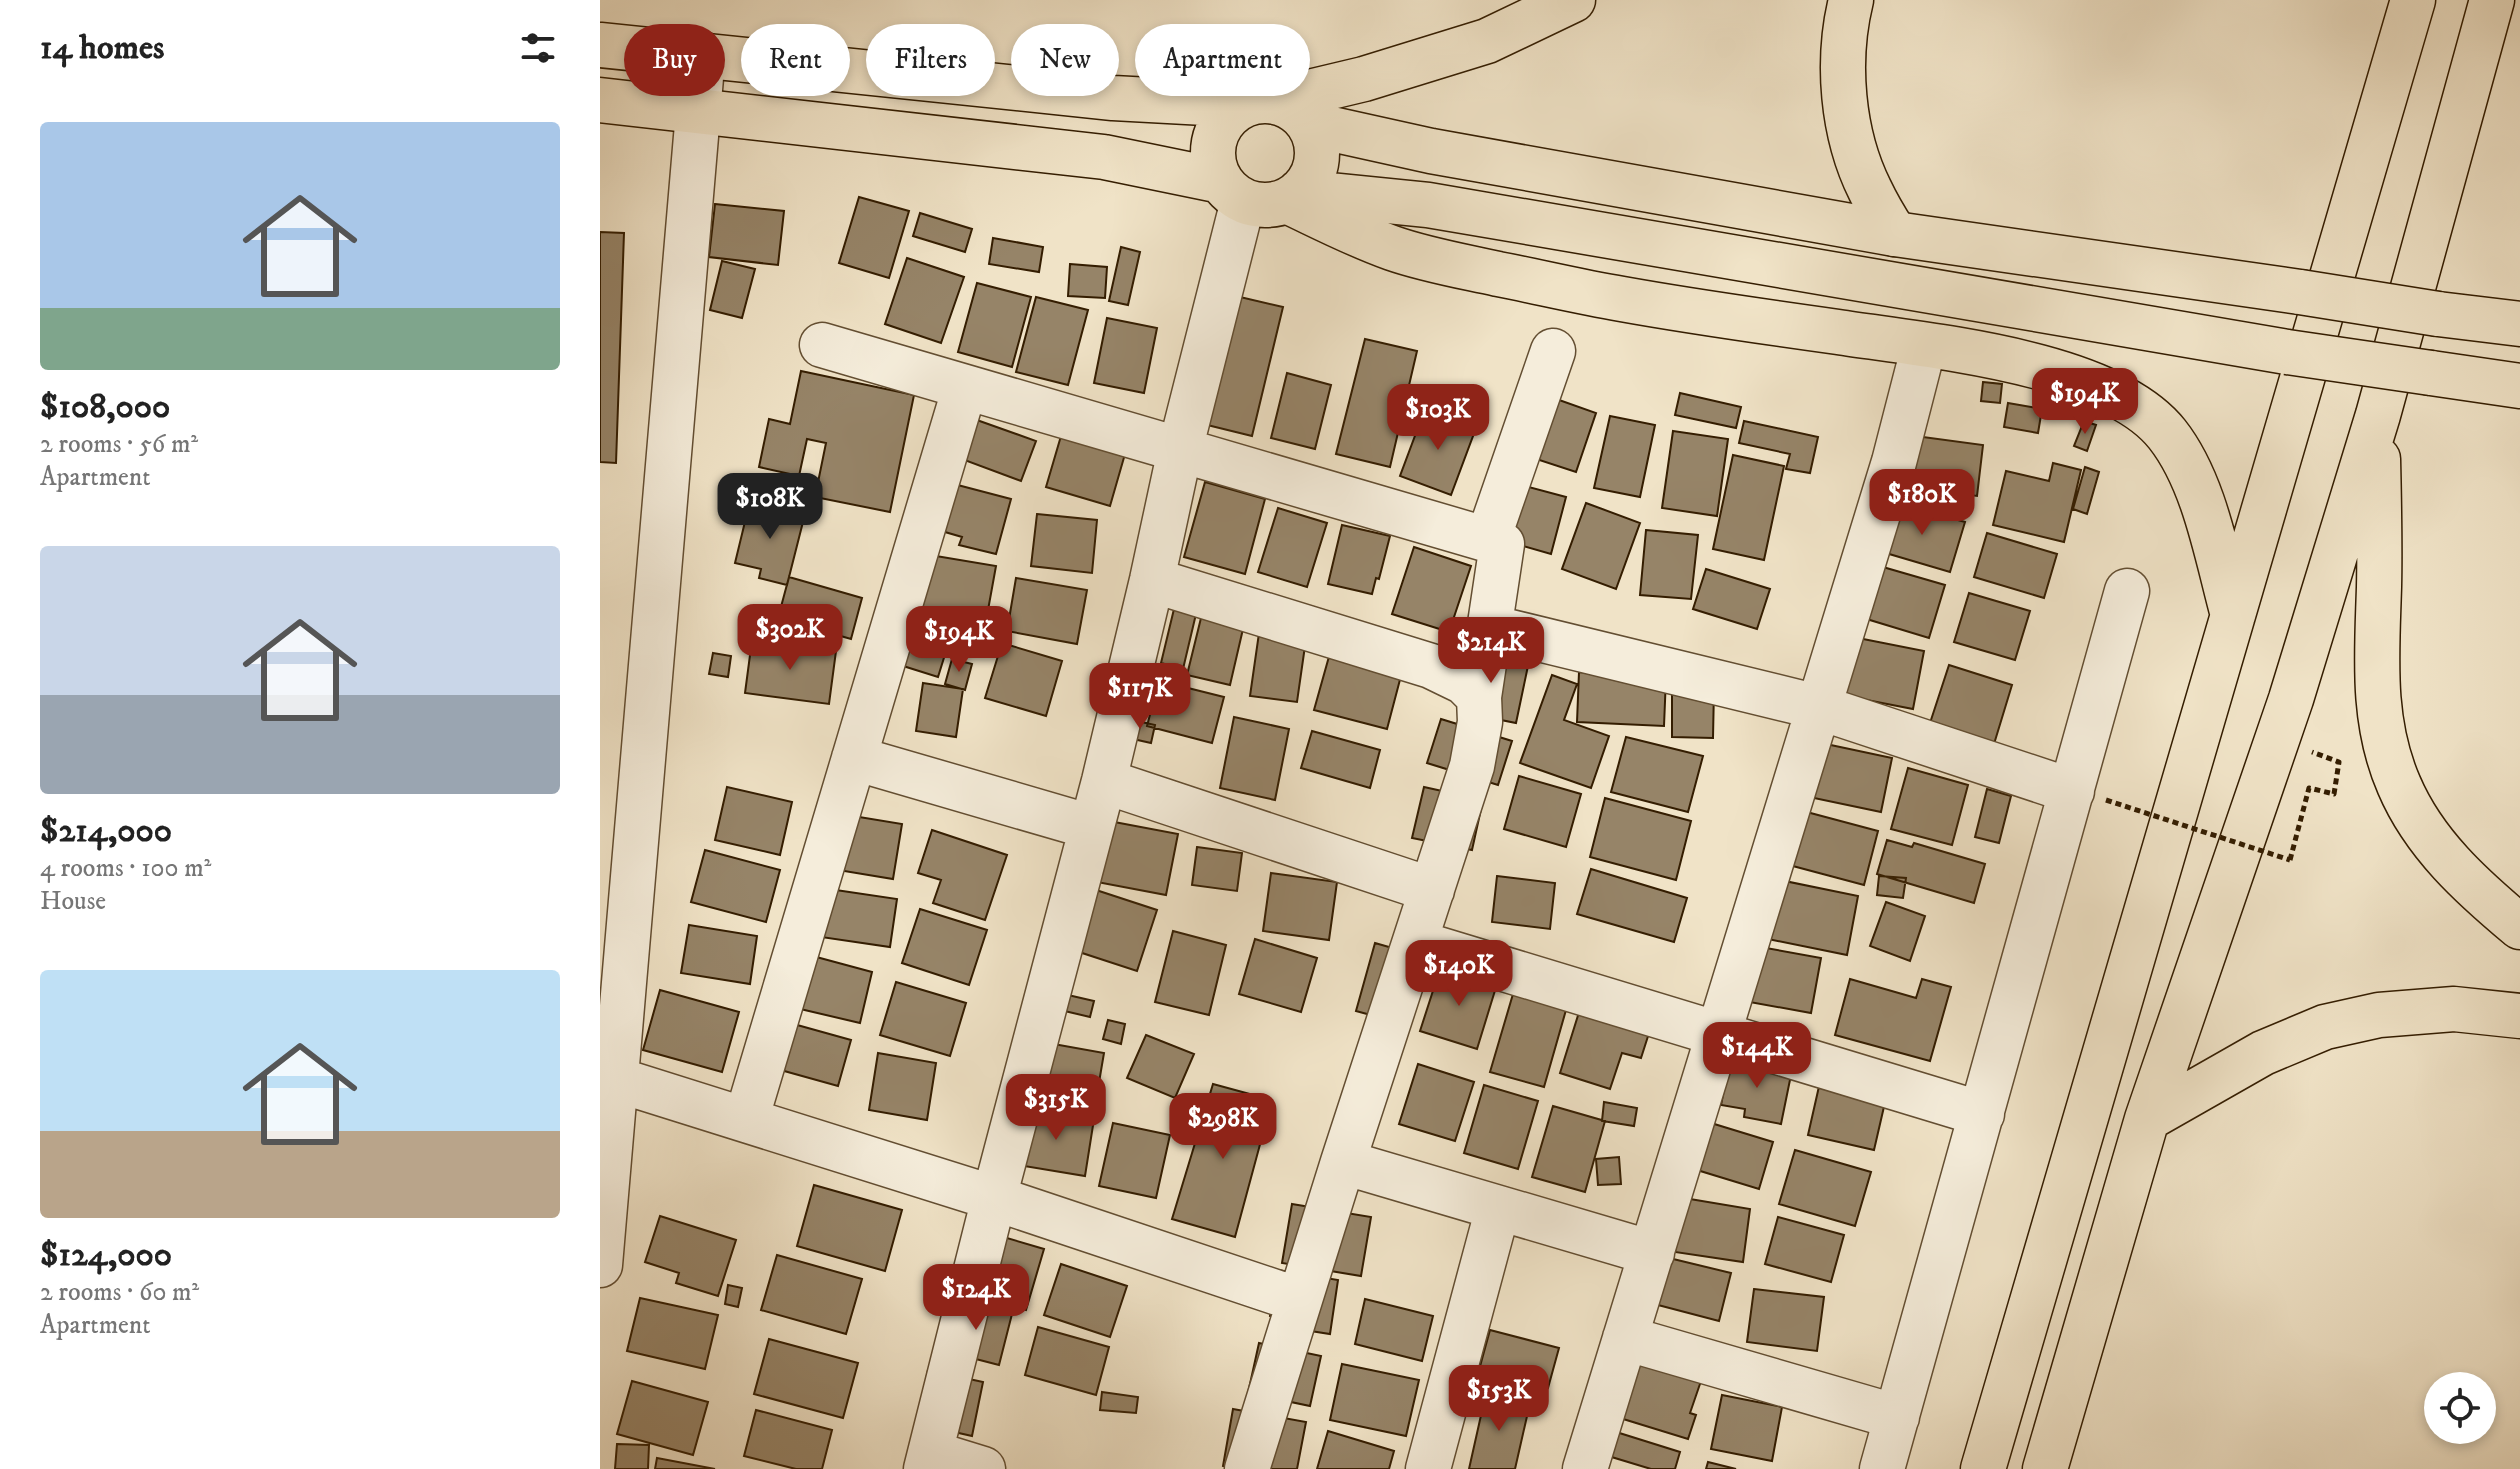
<!DOCTYPE html>
<meta charset="utf-8">
<style>
:root{--surface:#fff;--page:#f2f2f2;--text:#222;--muted:#767676;--accent:#8f2418}
body{margin:0;font-family:"IM FELL DW Pica",serif;background:var(--page);color:var(--text);height:100vh;display:flex;flex-direction:column;font-size:30px;white-space:nowrap}
*{box-sizing:border-box;margin:0}
p{font-size:26px;color:var(--muted)}
.icon{flex:none;width:44px;height:44px;fill:none;stroke:currentColor;stroke-width:2;stroke-linecap:round;stroke-linejoin:round}
.map{position:relative;flex:1;overflow:hidden}
.details{display:flex;flex-direction:column;background:var(--surface);width:600px}
.details>*{flex:none}
.top-card{position:absolute;left:24px;top:24px;width:760px;height:72px;display:flex;gap:16px}
.controls{position:absolute;left:1824px;top:1372px;display:grid;gap:16px}
.controls a{display:grid;place-items:center;width:72px;height:72px;border-radius:50%;background:var(--surface);box-shadow:0 4px 12px #0003;font-size:40px}
.price{position:absolute;translate:-50% -68px;padding:0 18px;border-radius:16px;background:var(--accent);color:#fff;font-size:26px;line-height:52px;filter:drop-shadow(0 2px 4px #0008)}
.price::after{content:'';position:absolute;left:50%;top:48px;width:24px;height:18px;margin-left:-12px;background:inherit;clip-path:polygon(0 0,100% 0,50% 100%)}
.price.selected{background:#222;color:#fff}
ul{padding:0;list-style:none}
li{display:grid;align-content:center;gap:16px;height:424px;padding:0 40px}
li span{display:grid;place-items:center;height:248px;border-radius:8px;color:#555}
li>.icon{margin-inline-start:auto}
span .icon{width:144px;height:144px;fill:#fffc;stroke-width:1}
li b{font-size:34px}
h2{display:flex;justify-content:space-between;align-items:center;height:96px;padding:0 40px;font-size:34px}
.chip{padding:0 28px;border-radius:36px;background:var(--surface);box-shadow:0 4px 12px #0003;font-size:28px;line-height:72px}
.chip.selected{background:var(--accent);color:#fff}
main{display:flex;flex:1;min-height:0}
.map>svg:first-child{display:block}
</style>
<main>
<section class="details">
<h2>14 homes<svg class="icon" aria-label="filters" viewBox="0 0 24 24"><path d="M4 7h16M4 17h16"/><circle cx="9" cy="7" r="2"/><circle cx="15" cy="17" r="2"/></svg></h2>
<ul>
<li><span style="background:linear-gradient(#a9c7e8 75%,#7fa58c 0)"><svg class="icon" aria-label="home" viewBox="0 0 24 24"><path d="M3 11l9-7 9 7M6 9v11h12V9"/></svg></span><div><b>$108,000</b><p>2 rooms · 56 m²</p><p>Apartment</p></div></li>
<li><span style="background:linear-gradient(#c9d6e8 60%,#9aa5b1 0)"><svg class="icon" aria-label="home" viewBox="0 0 24 24"><path d="M3 11l9-7 9 7M6 9v11h12V9"/></svg></span><div><b>$214,000</b><p>4 rooms · 100 m²</p><p>House</p></div></li>
<li><span style="background:linear-gradient(#bfe0f5 65%,#b9a48a 0)"><svg class="icon" aria-label="home" viewBox="0 0 24 24"><path d="M3 11l9-7 9 7M6 9v11h12V9"/></svg></span><div><b>$124,000</b><p>2 rooms · 60 m²</p><p>Apartment</p></div></li>
</ul>
</section>
<div class="map">
<svg width="1920" height="1469" viewBox="0 0 1920 1469">
<rect width="100%" height="100%" fill="#f0e3c7"/>
<filter id="stains"><feTurbulence type="fractalNoise" baseFrequency=".0025" numOctaves="4"/><feColorMatrix values="0 0 0 0 .2 0 0 0 0 .09 0 0 0 0 .02 0 0 0 .5 -.17"/></filter>
<radialGradient id="worn" r=".72"><stop offset=".6" stop-color="#630" stop-opacity="0"/><stop offset="1" stop-color="#630" stop-opacity=".3"/></radialGradient>
<path fill="#968468" stroke="#341d01" stroke-width="2" d="M259,197L309,211L289,278L239,263Z
M115,204L184,211L178,265L109,257Z
M320,213L372,229L365,252L313,236Z
M0,232L24,233L16,463L0,462Z
M393,238L443,247L439,272L389,264Z
M521,247L540,252L528,305L509,301Z
M307,258L364,277L341,343L285,324Z
M122,261L155,269L142,318L110,310Z
M470,264L507,267L505,298L468,296Z
M377,283L431,297L412,367L358,352Z
M623,293L683,307L652,436L595,422Z
M436,297L488,310L468,385L416,372Z
M507,318L557,328L544,393L494,383Z
M765,339L817,351L790,467L736,454Z
M201,371L314,395L290,512L215,497L226,443L207,439L199,476L159,467L169,419L190,424Z
M687,373L731,385L715,449L671,438Z
M1383,382L1402,384L1400,403L1381,401Z
M1080,393L1141,407L1136,428L1075,415Z
M945,395L996,413L976,472L924,455Z
M1408,403L1442,409L1438,433L1404,427Z
M825,409L876,428L851,495L800,476Z
M1010,416L1055,425L1040,497L994,488Z
M374,419L436,441L421,481L359,458Z
M1144,421L1218,437L1210,473L1186,469L1190,454L1139,443Z
M1484,421L1496,425L1487,451L1474,446Z
M1073,431L1128,439L1117,516L1062,508Z
M1308,435L1383,445L1377,496L1301,486Z
M461,436L525,454L510,506L446,487Z
M1133,455L1184,466L1164,560L1113,549Z
M1453,463L1481,470L1464,542L1393,525L1406,471L1449,481Z
M1485,467L1499,472L1487,514L1473,509Z
M605,482L665,499L645,574L584,557Z
M910,482L966,497L951,554L895,538Z
M350,483L411,499L396,554L359,545L362,537L338,530Z
M150,501L205,514L187,585L159,578L161,569L135,563Z
M1294,502L1365,522L1350,572L1279,551Z
M986,503L1040,523L1016,589L962,569Z
M678,508L727,523L707,587L658,572Z
M437,514L497,520L492,573L431,566Z
M742,525L790,536L779,579L776,578L772,594L728,584Z
M1046,530L1098,535L1091,599L1040,595Z
M1387,533L1457,554L1444,598L1374,577Z
M814,547L871,566L849,632L792,614Z
M324,554L396,566L386,621L314,609Z
M1276,565L1345,585L1329,638L1260,617Z
M1106,569L1170,589L1157,629L1093,609Z
M189,577L262,598L251,639L178,618Z
M416,578L487,590L477,644L407,631Z
M1369,593L1430,611L1415,660L1354,642Z
M574,609L596,614L583,669L561,663Z
M315,617L372,635L366,653L347,648L338,677L300,665Z
M601,618L643,629L630,685L587,675Z
M659,633L706,639L697,702L650,696Z
M1253,637L1324,651L1313,709L1241,695Z
M152,640L236,651L229,704L145,693Z
M402,643L462,661L446,716L385,698Z
M864,648L929,661L916,723L881,716L853,702Z
M113,653L131,656L128,677L109,674Z
M730,653L802,672L787,729L714,710Z
M352,659L372,664L365,690L345,684Z
M1349,665L1412,685L1394,744L1330,723Z
M979,672L1066,677L1064,726L977,722Z
M952,675L977,684L964,720L1009,736L991,788L920,763Z
M560,677L585,684L584,687L624,697L612,743L547,726Z
M323,683L363,689L356,737L316,731Z
M1072,687L1114,688L1113,738L1072,737Z
M634,717L689,729L675,800L620,788Z
M528,719L555,725L551,743L524,737Z
M841,719L912,741L898,785L827,763Z
M712,731L780,750L770,788L701,768Z
M1026,737L1103,756L1088,812L1011,792Z
M1226,744L1292,758L1281,812L1214,798Z
M1308,768L1368,785L1352,845L1291,829Z
M919,776L981,794L966,847L904,829Z
M127,787L192,802L180,855L115,840Z
M824,787L883,800L872,850L812,838Z
M1387,789L1411,796L1399,843L1375,837Z
M1005,798L1091,821L1076,880L990,857Z
M1203,811L1278,831L1264,885L1189,865Z
M247,815L302,824L293,879L238,870Z
M509,821L578,834L566,895L497,882Z
M332,830L407,855L385,920L333,903L341,880L318,873Z
M1287,840L1312,847L1314,843L1385,864L1374,903L1277,874Z
M597,847L642,853L637,891L592,885Z
M105,850L180,870L166,922L91,902Z
M991,869L1087,898L1074,942L977,914Z
M671,873L737,882L729,940L663,931Z
M897,876L955,883L950,929L892,922Z
M1279,876L1306,878L1303,898L1277,895Z
M1175,879L1258,896L1247,955L1163,938Z
M229,889L297,899L290,947L221,937Z
M493,889L557,910L537,971L473,950Z
M1286,902L1325,916L1310,961L1270,946Z
M320,909L387,930L369,985L302,963Z
M89,925L157,936L150,984L81,973Z
M573,931L626,945L609,1015L555,1002Z
M655,939L717,958L701,1012L639,994Z
M775,943L824,957L778,1017L756,1011Z
M1155,946L1221,958L1211,1013L1144,1001Z
M209,955L272,972L260,1023L196,1008Z
M841,966L897,984L877,1049L820,1031Z
M1250,979L1316,998L1322,979L1351,987L1330,1061L1235,1035Z
M296,982L366,1003L350,1056L280,1035Z
M442,989L494,1001L490,1017L439,1005Z
M60,990L139,1012L122,1072L43,1050Z
M913,994L966,1010L944,1087L890,1072Z
M980,1009L1050,1030L1041,1058L1022,1053L1010,1089L960,1073Z
M508,1020L525,1024L521,1044L503,1039Z
M190,1023L251,1040L238,1086L177,1069Z
M546,1035L594,1054L575,1098L527,1078Z
M448,1043L504,1053L495,1106L439,1097Z
M278,1053L336,1063L327,1120L269,1110Z
M1130,1058L1192,1070L1181,1124L1144,1117L1145,1109L1121,1105Z
M818,1064L874,1082L855,1141L799,1124Z
M1220,1082L1286,1098L1274,1150L1208,1135Z
M613,1084L672,1100L635,1237L572,1219Z
M884,1085L938,1101L918,1169L864,1153Z
M1004,1102L1037,1108L1034,1126L1002,1121Z
M953,1106L1005,1121L985,1192L932,1177Z
M427,1109L494,1119L485,1176L418,1165Z
M513,1123L570,1135L556,1198L499,1186Z
M1111,1123L1173,1142L1159,1189L1097,1170Z
M1195,1150L1271,1172L1255,1226L1179,1204Z
M1019,1157L1021,1184L998,1185L996,1159Z
M214,1185L302,1210L285,1271L197,1246Z
M1084,1198L1150,1209L1143,1262L1075,1252Z
M692,1204L771,1217L761,1276L682,1263Z
M60,1216L136,1240L118,1296L76,1283L79,1273L45,1262Z
M1178,1217L1244,1235L1231,1282L1165,1264Z
M373,1228L444,1249L426,1310L355,1287Z
M177,1255L262,1279L246,1334L161,1310Z
M1069,1258L1131,1273L1119,1321L1058,1305Z
M461,1264L527,1286L510,1337L444,1315Z
M678,1270L738,1280L730,1334L691,1328L692,1319L670,1316Z
M128,1285L142,1288L138,1307L125,1304Z
M1154,1289L1224,1297L1217,1351L1147,1342Z
M40,1298L118,1315L105,1369L27,1351Z
M353,1299L412,1314L399,1365L341,1350Z
M765,1299L833,1316L822,1361L755,1344Z
M438,1327L509,1347L496,1395L425,1375Z
M890,1330L959,1348L948,1388L879,1370Z
M169,1339L258,1363L243,1418L154,1394Z
M659,1343L721,1356L710,1406L648,1393Z
M1038,1361L1101,1381L1090,1413L1096,1415L1088,1439L1020,1418Z
M742,1364L819,1380L806,1436L730,1420Z
M328,1370L383,1382L372,1436L341,1429L318,1419Z
M32,1381L108,1402L93,1455L17,1434Z
M502,1392L538,1397L536,1413L500,1410Z
M886,1393L930,1403L915,1469H869Z
M1122,1395L1182,1407L1172,1461L1111,1449Z
M633,1409L706,1422L697,1469H638L623,1466Z
M156,1410L232,1430L222,1469H196L144,1456Z
M728,1431L794,1451L789,1469H717Z
M1013,1431L1080,1452L1075,1469H1051L1005,1455Z
M17,1444L49,1445L48,1469H15Z
M57,1458L115,1469H55Z
M1108,1462L1136,1469H1106Z"/>
<g fill="none" stroke-linecap="round" stroke-linejoin="round">
<defs>
<path id="street" d="M222,345L902,544L879,697
M888,539L953,351
M552,580L831,666L864,682L879,697L880,722L872,766L743,1162L647,1469
M890,627L1218,707L1472,791
M254,758L491,827
M504,781L832,890
M815,942L1382,1114
M15,1079L394,1198L699,1300
M146,1120L365,387
M743,1162L1052,1253
M0,1265L103,54
M1025,1338L1297,1417
M331,1453L383,1469
M326,1469L394,1198L504,781L552,580L580,450L643,201
M828,1469L898,1208
M985,1469L1294,462L1320,361
M1282,1469L1527,591"/>
<path id="primary" d="M0,45L513,98L642,105
M0,100L504,157L621,181
M613 153a52 52 0 1 1 104 0a52 52 0 1 1-104 0Z
M709,124L831,151L1295,234L1700,292
M699,192L828,205L1687,352
M1838,314L1920,324
M1831,373L1920,386"/>
<path id="highway" d="M1251,0C1236,61 1242,134 1270,190C1277,205 1286,220 1295,234
M672,101L764,79L887,41L973,0
M687,201C721,217 755,235 792,248C826,260 862,266 898,274C939,282 980,292 1022,299C1094,312 1166,322 1238,332C1328,346 1509,361 1567,434C1605,482 1617,557 1633,615
M1778,459C1779,502 1780,545 1779,587C1777,655 1771,721 1799,785C1824,844 1872,887 1920,927
M1547,1119L1663,1053L1725,1027L1779,1015L1854,1009L1920,1016
M1383,1469L1813,0
M1445,1469L1547,1119L1691,699L1778,415L1892,0"/>
</defs>
<use href="#street" stroke="#634e32" stroke-width="47"/>
<use href="#primary" stroke="#341d01" stroke-width="47"/>
<use href="#highway" stroke="#341d01" stroke-width="47"/>
<path stroke="#341d01" stroke-width="5" stroke-dasharray="6 4" stroke-linecap="butt" d="M1690,860L1709,788L1734,794L1739,762L1712,752"/>
<use href="#street" stroke="#f5eddb" stroke-width="44"/>
<use href="#primary" stroke="#f0e3c7" stroke-width="44"/>
<use href="#highway" stroke="#f0e3c7" stroke-width="44"/>
<defs>
<path id="primary-bridge" d="M1700,292L1838,314
M1687,352L1831,373"/>
</defs>
<use href="#primary-bridge" stroke="#341d01" stroke-width="47" stroke-linecap="butt"/>
<path stroke="#341d01" stroke-width="5" stroke-dasharray="6 4" stroke-linecap="butt" d="M1506,800L1690,860"/>
<use href="#primary-bridge" stroke="#f0e3c7" stroke-width="44"/>
</g>
<rect width="100%" height="100%" filter="url(#stains)"/>
<rect width="100%" height="100%" fill="url(#worn)"/>
</svg>
<div class="controls">
<a><svg class="icon" aria-label="locate" viewBox="0 0 24 24"><circle cx="12" cy="12" r="6"/><path d="M12 2v4M12 18v4M2 12h4M18 12h4"/></svg></a>
</div>
<b class="price" style="left:1485px;top:436px">$194K</b>
<b class="price" style="left:838px;top:452px">$103K</b>
<b class="price" style="left:1322px;top:537px">$180K</b>
<b class="price selected" style="left:170px;top:541px">$108K</b>
<b class="price" style="left:190px;top:672px">$302K</b>
<b class="price" style="left:359px;top:674px">$194K</b>
<b class="price" style="left:891px;top:685px">$214K</b>
<b class="price" style="left:540px;top:731px">$117K</b>
<b class="price" style="left:859px;top:1008px">$140K</b>
<b class="price" style="left:1157px;top:1090px">$144K</b>
<b class="price" style="left:456px;top:1142px">$315K</b>
<b class="price" style="left:623px;top:1161px">$298K</b>
<b class="price" style="left:376px;top:1332px">$124K</b>
<b class="price" style="left:899px;top:1433px">$153K</b>
<div class="top-card">
<a class="chip selected">Buy</a>
<a class="chip">Rent</a>
<a class="chip">Filters</a>
<a class="chip">New</a>
<a class="chip">Apartment</a>
</div>
</div>
</main>
